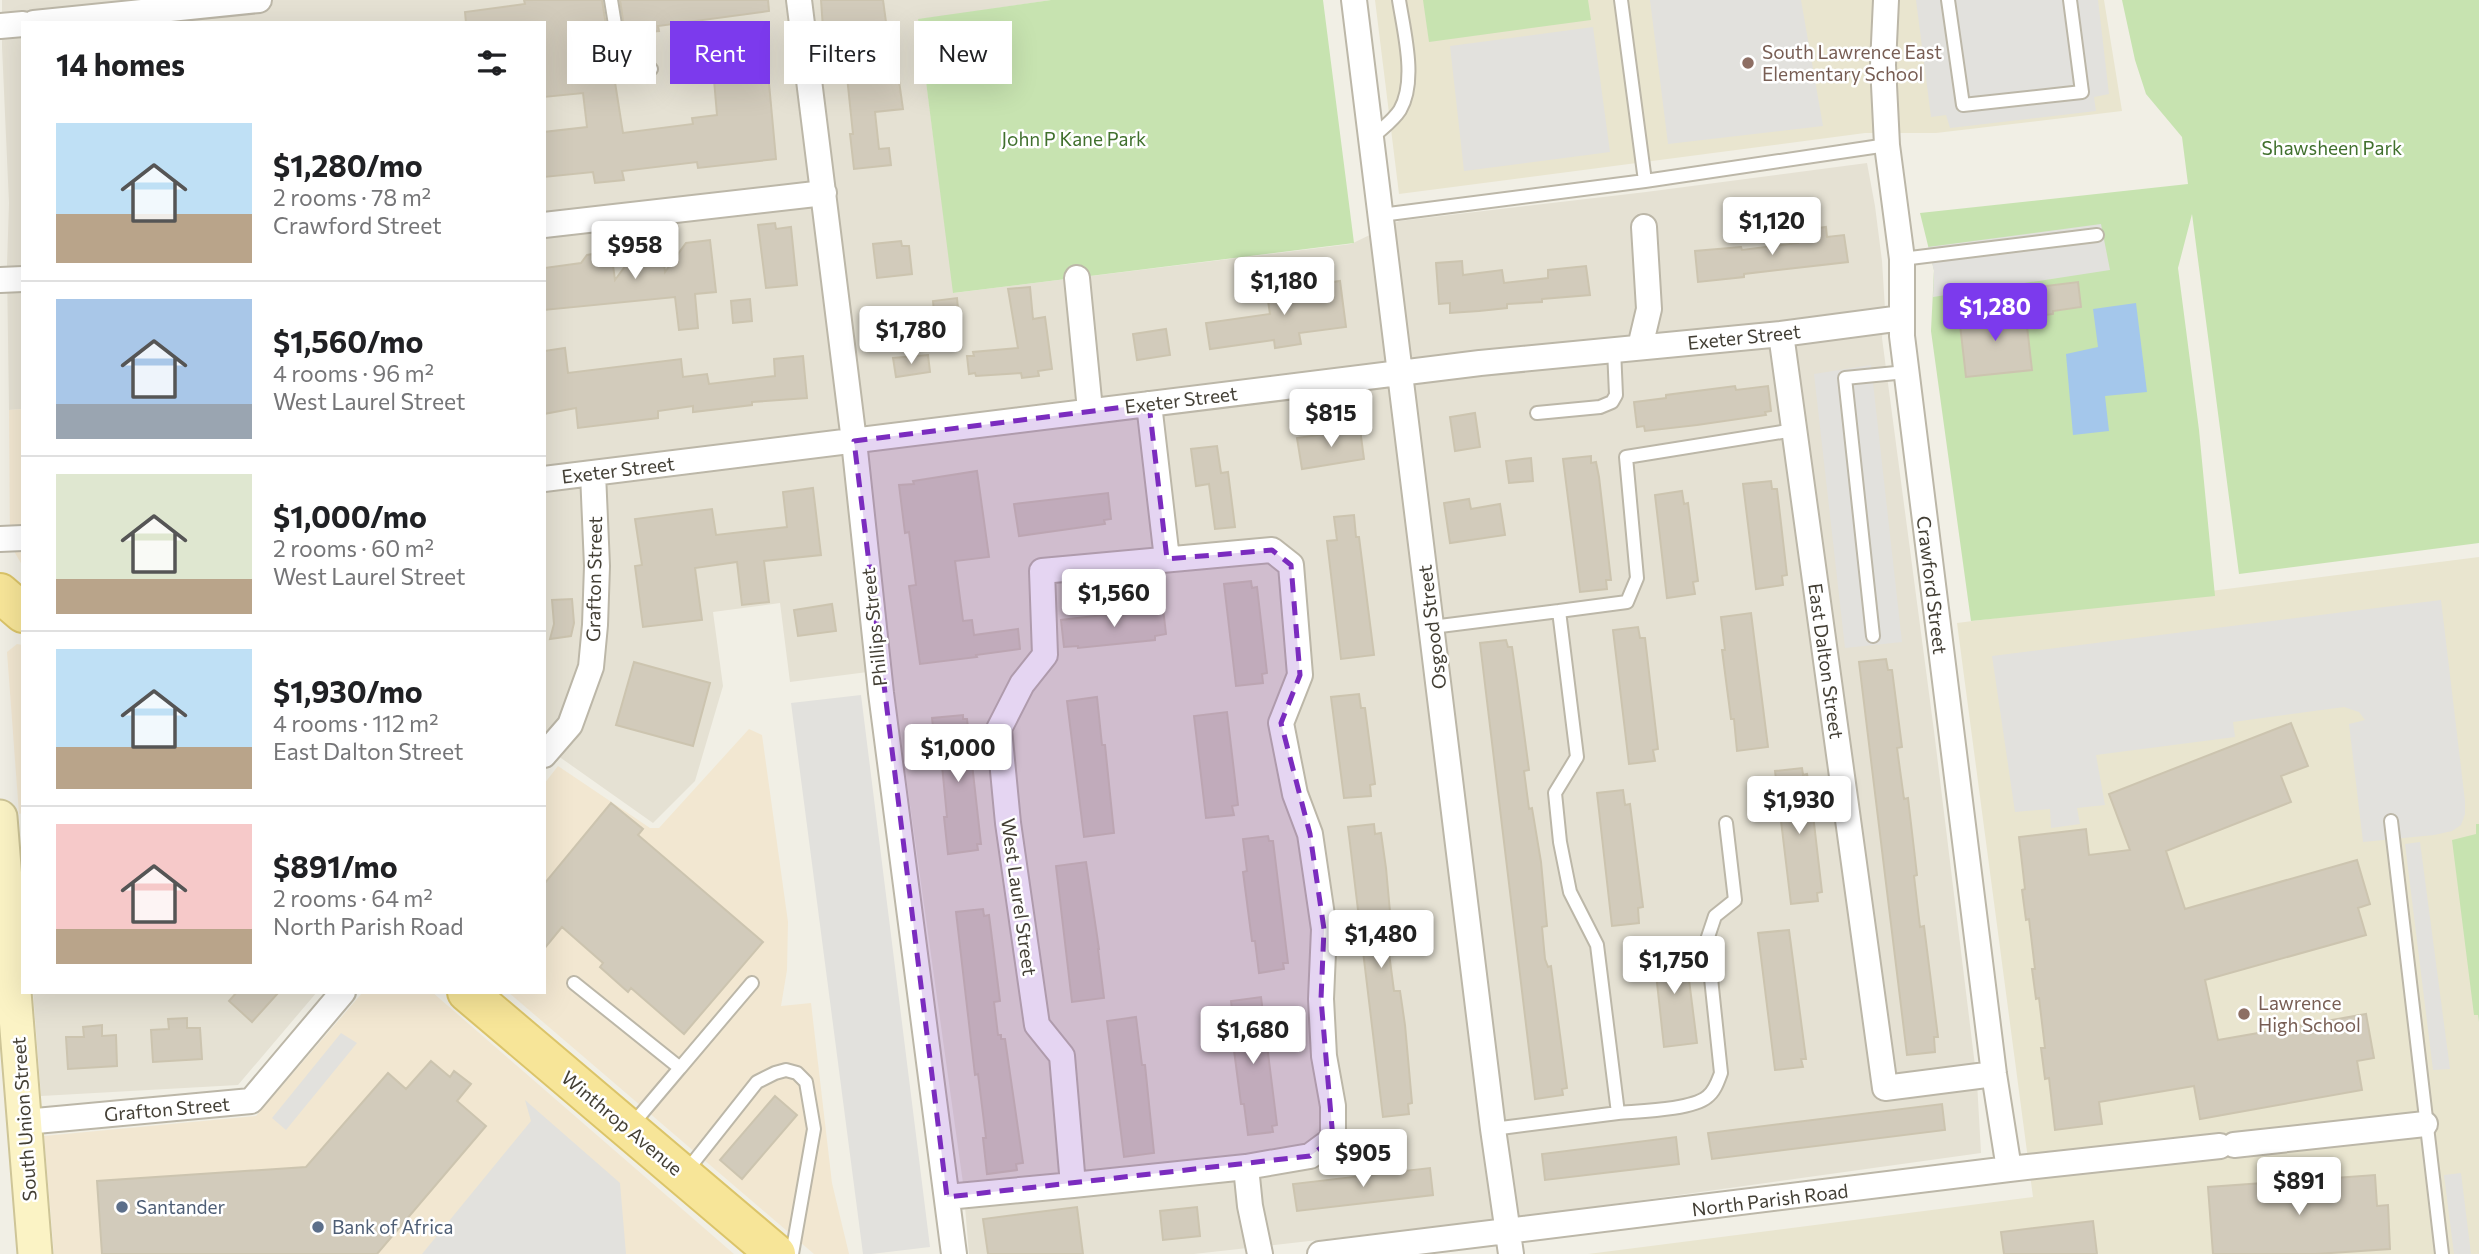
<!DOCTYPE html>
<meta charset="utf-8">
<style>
:root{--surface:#fff;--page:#f6f6f6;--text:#202124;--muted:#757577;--line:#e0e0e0;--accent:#7c3aed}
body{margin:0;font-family:Commissioner,sans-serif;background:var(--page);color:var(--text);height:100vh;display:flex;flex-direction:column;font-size:26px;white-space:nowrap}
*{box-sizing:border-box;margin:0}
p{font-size:23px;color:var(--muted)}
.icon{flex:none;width:38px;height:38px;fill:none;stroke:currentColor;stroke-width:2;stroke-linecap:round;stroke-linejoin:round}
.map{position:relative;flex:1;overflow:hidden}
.side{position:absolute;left:21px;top:21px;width:525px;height:973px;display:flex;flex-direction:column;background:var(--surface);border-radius:0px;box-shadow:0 7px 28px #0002}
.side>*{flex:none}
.hud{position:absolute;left:567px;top:21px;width:665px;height:63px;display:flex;gap:14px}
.price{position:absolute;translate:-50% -60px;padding:0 16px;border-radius:7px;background:#fff;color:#222;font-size:23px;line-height:46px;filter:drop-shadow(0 2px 4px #0008)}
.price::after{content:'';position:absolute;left:50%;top:42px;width:21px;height:16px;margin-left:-10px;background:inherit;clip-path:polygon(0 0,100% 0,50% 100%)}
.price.current{background:var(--accent);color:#fff}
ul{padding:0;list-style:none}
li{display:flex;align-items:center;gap:21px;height:175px;padding:0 35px}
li+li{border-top:2px solid var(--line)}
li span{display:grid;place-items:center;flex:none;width:196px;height:140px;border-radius:0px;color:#555}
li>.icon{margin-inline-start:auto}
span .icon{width:84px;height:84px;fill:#fffc;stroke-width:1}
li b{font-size:30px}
h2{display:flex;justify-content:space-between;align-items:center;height:84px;padding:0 35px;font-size:30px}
.tag{padding:0 24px;border-radius:0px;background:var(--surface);box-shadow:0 7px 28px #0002;font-size:24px;line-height:63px}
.tag.current{background:var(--accent);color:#fff}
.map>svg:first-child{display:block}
</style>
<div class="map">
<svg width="2479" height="1254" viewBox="0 0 2479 1254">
<rect width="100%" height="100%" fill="#f1efe5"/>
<path fill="#e5e1d3" d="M2,0H1051L918,20L954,293L1351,244L1399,221L1646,192L1867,163L1875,206L1882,261L1885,309L1882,338L1934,731L1977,1082L1981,1153L1521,1217L1194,1254H969L963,1183L891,669L790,682L780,603L713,612L723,686L695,781L653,823L544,746V23H23V409L9,410L7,266L9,203L2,47Z
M33,992H317L238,1085L41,1096Z"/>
<path fill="#f2e7d1" d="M23,409V567L10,544L9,410Z
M17,644L23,645V813L19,814L7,652Z
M749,729L762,735L788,922L787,970L781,1006L811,1003L832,1183L849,1254H814L508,992H544V784L558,766L650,828H659Z
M363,992H432L734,1254H54L44,1136L256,1116Z"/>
<path fill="#e9e5cf" d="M1375,0H2104L2122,111L1936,133H1865L1399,194Z
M2479,557V1254H1588L2033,1197L1957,623Z"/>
<path fill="#c7e3b0" d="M1051,0H1323L1354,243L953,293L918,19Z
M1423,0H1588L1591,20L1429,42Z
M2122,0H2479V543L2239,574L2192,214L2178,268L2199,430L2215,596L1971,621L1931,331L1934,270L1920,213L2188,184L2182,137L2146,94L2135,60Z
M2476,824H2479V1022L2478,1015H2474L2452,840L2476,834Z"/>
<path fill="#e2e1dd" d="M1650,0H1801L1823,126L1668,144Z
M1916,0H2098L2109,94L2094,97L2096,111L1950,128L1946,115L1931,117Z
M1593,27L1610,152L1464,171L1450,46Z
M2101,224L2110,270L1933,297L1934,271L1928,247Z
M1871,365L1902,642L1845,648L1814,374Z
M2441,600L2465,801V814L2461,825L2452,831L2434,835L2363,842L2349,724L2365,720L2359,712L2344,707L2233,722L2235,737L2096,755L2105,805L2077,808L2080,824L2051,828L2050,809L2015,812L1992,656Z
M861,695L930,1247L871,1254H863L791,703Z
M2420,842L2450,1069L2433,1070L2405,844Z
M341,1033L357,1043L286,1130L272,1118Z
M525,1100L620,1183L626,1254H422L531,1121Z
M2461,1173L2471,1254H2454L2444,1175Z"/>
<path fill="#a4c7eb" d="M2136,303L2147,392L2105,396L2109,431L2073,435L2066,354L2098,347L2093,309Z"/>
<path fill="#d2cbbb" stroke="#ccc4af" stroke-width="2" d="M524,0H602L623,133L693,124L692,118L717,115L712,56L766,51L776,159L698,168L697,162L622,171L624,180L595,183L593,172L544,177V132L587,127L583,93L544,97V23H466L465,12L525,4Z
M620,0H768L769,11L658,26L659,31L625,34Z
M821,0H883L894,81H899L903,109L875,112L879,149L889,148L891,165L854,169L850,134H853L846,67L835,69L828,64L824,42Z
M775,223L776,229L791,227L797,285L766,288L758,225Z
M1826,227L1827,237L1844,235L1848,262L1744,274V277L1698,282L1695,251L1741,247L1742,250L1798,243L1797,231Z
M710,240L716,292L695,294L698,328L679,330L675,297L544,310V268L581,263L587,255L611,251L615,280L637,250L662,246L665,272L686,243Z
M901,241L902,246H909L912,274L877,278L873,244Z
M1462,261L1463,275L1502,270L1504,283L1548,278V270L1586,266L1590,295L1542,299V302L1507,304V308L1479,311L1450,313V303L1439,304L1436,263Z
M1340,281L1346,327L1299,333L1301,344L1275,348L1274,340L1210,349L1206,323L1270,314L1266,287L1299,283V287Z
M2078,282L2081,307L2053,311V314L2032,317L2029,288Z
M1030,287L1033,319L1045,317L1052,369L1038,371L1039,376L1022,378L1021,373L976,376L975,373L969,374L967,356H974L973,352L1018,348L1008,289Z
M957,298L959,320L935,323L933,301Z
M750,299L752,321L733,323L731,301Z
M2025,309L2032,370L1966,377L1959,316Z
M1166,329L1170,355L1137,360L1133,334Z
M565,348L568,373L681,359L683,377L707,374L709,384L775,376L774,359L803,356L807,398L752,402V405L693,412V406L658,411V418L578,428L576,408L544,414V351Z
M928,355L930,372L896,377L893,358Z
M1735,386L1736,390L1768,386L1771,411L1765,412L1766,415L1697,425L1645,431L1644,426L1637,427L1634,402L1666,398V395Z
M1475,413L1480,447L1455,451L1450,417Z
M1360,429L1364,459L1302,469L1297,438Z
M1217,446L1221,473L1228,472L1235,527L1215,529L1209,484L1196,486L1191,449Z
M1591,456V463L1596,462L1599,477L1611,580H1606L1607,589L1580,592L1563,459Z
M1531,458L1533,481L1509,483L1506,461Z
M977,471L989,557L955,561L963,621L972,620L974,635L1018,629L1020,649L976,655L977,657L920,664L909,586L916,585L909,532L905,533L899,485L914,484L913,481Z
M1771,481L1772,489H1777L1787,575L1782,576L1783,585L1756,589L1743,484Z
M813,488L821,555L764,561L769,602L742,605L737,562L695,568L702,620L643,627L635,566L642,565L635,519L712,509L716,535L787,527L783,492Z
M1682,491L1684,504L1688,503L1698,581L1693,582L1695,594L1667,598L1655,495Z
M1108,493L1111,519L1104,520L1105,524L1019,536L1014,504Z
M1469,499L1471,509L1500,504L1505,535L1450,543L1444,503Z
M1354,515L1356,537H1359L1374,655L1341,659L1327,541L1337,540L1334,517Z
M1251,581L1252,588L1257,587L1267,673L1262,674L1263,683L1236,686L1224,584Z
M572,599L574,623L571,636L550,639L554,624L552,600Z
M832,604L836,631L798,636L794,610Z
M1163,608L1166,634L1155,636V640L1078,648V646L1064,647L1061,620Z
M1751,613L1768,747L1737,751L1734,719H1731L1722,650H1725L1721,617Z
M1638,627L1640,638H1645L1658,749L1653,750L1655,761L1629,764L1613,630Z
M1506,640L1508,647H1512L1517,681L1529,770L1524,771L1529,809L1532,808L1541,862L1547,926L1542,927L1545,959L1548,967L1551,966L1567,1088L1562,1089L1563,1095L1535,1099L1480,643Z
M1886,659L1888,670H1892L1902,747L1897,748L1904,799L1908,798L1917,875L1914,876L1920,927L1924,926L1938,1037H1934L1935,1052L1907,1055L1859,662Z
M634,662L710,683L693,746L616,725Z
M1359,694L1361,708H1365L1375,784L1370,785L1371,796L1344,798L1331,697Z
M1097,697L1102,745H1105L1114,833L1084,837L1067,701Z
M1227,712L1238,805L1232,806L1234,815L1206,818L1194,716Z
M963,715V719H967L981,844H977L978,850L948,854L944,817H947L941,755H936L932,718Z
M2291,723L2308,766L2281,776L2291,802L2166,851L2185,909L2357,860L2370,904L2358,908L2366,935L2205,980L2218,1040L2366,1014L2374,1058L2357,1061L2362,1090L2200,1119L2194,1086L2099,1102L2102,1124L2055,1130L2049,1078L2045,1079L2041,1048H2045L2039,998L2036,999L2032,969H2035L2029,919L2026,920L2022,890L2025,889L2019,837L2086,829L2089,855L2130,850L2109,794Z
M1802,768L1803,775L1807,774L1810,789L1822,892L1817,893L1818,901L1791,904L1775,771Z
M1623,790L1625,805L1630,804L1643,907L1638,908L1639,923L1612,926L1597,793Z
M611,803L643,829L638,835L763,942L684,1034L631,988L628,992L600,967L603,963L562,927L544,949V884Z
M1374,824L1375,834L1381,833L1386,868L1393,945L1388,946L1394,991H1400L1405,1025L1412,1103L1408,1104L1409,1114L1383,1117L1348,827Z
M1268,836L1269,841H1273L1288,963H1283L1284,969L1259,973L1255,941H1252L1243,872L1247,871L1243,839Z
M1086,862L1099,949H1098L1104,998L1072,1002L1056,866Z
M983,909L984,916L989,915L1000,1001L994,1002L998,1035H1001V1039H1005L1023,1163L1016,1164L1017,1170L987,1174L983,1138H986L978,1074L975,1075L956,912Z
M1789,930L1806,1059H1801L1803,1067L1775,1070L1758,933Z
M1680,943L1682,957L1686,956L1697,1043L1664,1047L1653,946Z
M237,992H279L252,1022L229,1001Z
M1261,997L1277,1125L1272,1126L1273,1132L1248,1135L1244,1104H1241L1232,1035H1235L1231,1001Z
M1136,1017L1142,1065H1145L1154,1153L1124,1157L1107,1021Z
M187,1018V1028H200L202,1059L153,1062L151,1030L169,1029L168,1019Z
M102,1025V1036L116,1035L117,1066L68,1069L66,1037H84L83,1027Z
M431,1061L450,1077L454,1071L471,1084L457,1101L486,1126L377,1254H102L97,1181L306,1167L388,1073L406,1089Z
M775,1096L797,1115L742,1179L720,1160Z
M1942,1104L1945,1130L1712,1159L1708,1133Z
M1676,1137L1679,1164L1545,1180L1542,1154Z
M1430,1168L1433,1195L1297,1211L1293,1184Z
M2375,1175L2377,1206L2388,1205L2390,1249L2316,1254H2213L2208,1187Z
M1077,1207L1083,1254H988L983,1219Z
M1197,1207L1200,1236L1163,1240L1160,1211Z
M2093,1221L2097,1254H2004L2001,1232Z"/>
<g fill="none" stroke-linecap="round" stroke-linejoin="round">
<defs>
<path id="service" d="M611,0L619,49L631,62L651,69
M1621,0L1645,181
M1948,0L1963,105L2082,92L2070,0
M1372,138C1381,129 1393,121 1400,110C1417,81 1404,32 1399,0
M1381,215L1645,181L1887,145
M1902,259L2097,235
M1537,413L1600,407L1612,402L1616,395L1614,349
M1432,627L1559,611
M1873,636L1845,378L1906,372
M2391,821L2442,1254
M574,983L680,1068L752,983
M1618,1113C1639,1111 1691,1110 1707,1097C1715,1091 1718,1081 1721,1073L1707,940L1715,916L1735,900L1726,823
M631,1126L680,1068
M1493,1129L1618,1113L1597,945L1570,892L1560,842L1555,793L1577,757L1559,611L1627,602L1637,578L1626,457L1794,430
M685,1173L757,1082L775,1073L786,1070L797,1073L806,1082L814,1129L792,1254"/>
<path id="minor" d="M799,0L854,441L881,693L954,1254
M1354,0L1493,1129L1511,1254
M1886,0L1883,65L1887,145L1902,259V336L1994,1074L2009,1169
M34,23L259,0
M0,26L23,24
M544,225L824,193
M1077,278L1090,410
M0,280L23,279
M1781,334L1885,1088L1994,1074
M1640,347L1649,309L1644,227
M1149,404L1167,559
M544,479L1480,363L1781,334L1902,318
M0,539L23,538
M544,755L570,725L591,667L595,625L597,566L593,473
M25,1122L251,1101L343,992
M2234,1145L2425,1124
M1073,1185L1246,1167
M947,1197L1073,1185L1062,1056L1037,1025L1008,823L999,729L1022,684L1045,655L1042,571L1272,550L1291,565L1300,675L1281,723L1295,794L1310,834L1324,929L1321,999L1324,1056L1333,1106V1139L1310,1156L1246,1167L1250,1206L1260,1254
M1320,1254L2009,1169L2220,1146"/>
<path id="secondary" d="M0,817L35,1254"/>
<path id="primary" d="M0,593L23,613
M467,992L776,1254"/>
</defs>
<use href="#service" stroke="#bcb7a8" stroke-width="16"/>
<use href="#minor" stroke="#bcb7a8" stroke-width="28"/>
<use href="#secondary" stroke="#cec597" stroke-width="37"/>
<use href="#primary" stroke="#dbc469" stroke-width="42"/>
<use href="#service" stroke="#fff" stroke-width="12"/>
<use href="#minor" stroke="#fff" stroke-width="24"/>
<use href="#secondary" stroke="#fbf3c5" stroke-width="33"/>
<use href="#primary" stroke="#f7e598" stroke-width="38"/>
</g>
<path fill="#7b2cbf" fill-opacity="0.2" stroke="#7b2cbf" stroke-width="5" stroke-dasharray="14 9" stroke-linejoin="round" d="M1149,404L1167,559L1272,550L1291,565L1300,675L1281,723L1310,834L1324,929L1321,999L1333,1139L1310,1156L947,1197L854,441Z"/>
<g fill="#8d6e63" stroke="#fff" stroke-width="2.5">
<circle cx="1748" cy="63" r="7"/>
<circle cx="2244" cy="1014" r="7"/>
</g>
<g fill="#5c6f8a" stroke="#fff" stroke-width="2.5">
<circle cx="122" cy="1207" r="7"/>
<circle cx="318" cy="1227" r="7"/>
</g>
<g text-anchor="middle" stroke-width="5" stroke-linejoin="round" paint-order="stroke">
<g font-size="19" fill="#785e54" stroke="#fff" text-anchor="start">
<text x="1762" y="59">South Lawrence East<tspan x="1762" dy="22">Elementary School</tspan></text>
<text x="2258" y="1010">Lawrence<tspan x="2258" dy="22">High School</tspan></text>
</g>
<g font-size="19" fill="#40702d" stroke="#fff">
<text x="1074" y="146">John P Kane Park</text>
<text x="2332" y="155">Shawsheen Park</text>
</g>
<g font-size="19" fill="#433f35" stroke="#fff">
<text transform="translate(1744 337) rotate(-6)" y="7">Exeter Street</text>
<text transform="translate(1181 400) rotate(-7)" y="7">Exeter Street</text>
<text transform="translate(618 470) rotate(-7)" y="7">Exeter Street</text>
<text transform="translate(594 579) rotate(-89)" y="7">Grafton Street</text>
<text transform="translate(1932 585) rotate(83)" y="7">Crawford Street</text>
<text transform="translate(874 627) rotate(-96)" y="7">Phillips Street</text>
<text transform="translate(1432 627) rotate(-97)" y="7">Osgood Street</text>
<text transform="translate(1826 661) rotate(82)" y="7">East Dalton Street</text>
<text transform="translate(1019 897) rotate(82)" y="7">West Laurel Street</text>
<text transform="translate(167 1109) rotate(-5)" y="7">Grafton Street</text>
<text transform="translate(24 1119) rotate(-94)" y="7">South Union Street</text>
<text transform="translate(622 1123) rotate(40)" y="7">Winthrop Avenue</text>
<text transform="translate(1770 1200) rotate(-7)" y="7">North Parish Road</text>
</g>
<g font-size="19" fill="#4e5e75" stroke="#fff" text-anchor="start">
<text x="136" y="1214">Santander</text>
<text x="332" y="1234">Bank of Africa</text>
</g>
</g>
</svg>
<b class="price" style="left:1772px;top:257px">$1,120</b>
<b class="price" style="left:635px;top:281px">$958</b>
<b class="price" style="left:1284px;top:317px">$1,180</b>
<b class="price current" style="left:1995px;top:343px">$1,280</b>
<b class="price" style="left:911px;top:366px">$1,780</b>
<b class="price" style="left:1331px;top:449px">$815</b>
<b class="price" style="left:1114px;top:629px">$1,560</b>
<b class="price" style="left:958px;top:784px">$1,000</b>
<b class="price" style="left:1799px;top:836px">$1,930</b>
<b class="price" style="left:1381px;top:970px">$1,480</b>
<b class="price" style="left:1674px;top:996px">$1,750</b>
<b class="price" style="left:1253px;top:1066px">$1,680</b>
<b class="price" style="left:1363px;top:1189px">$905</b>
<b class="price" style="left:2299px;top:1217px">$891</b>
<div class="hud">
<a class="tag">Buy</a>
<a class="tag current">Rent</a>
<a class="tag">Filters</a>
<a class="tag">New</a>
</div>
<section class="side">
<h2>14 homes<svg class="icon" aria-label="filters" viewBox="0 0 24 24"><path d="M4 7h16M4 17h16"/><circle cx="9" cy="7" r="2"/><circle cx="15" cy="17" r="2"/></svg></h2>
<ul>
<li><span style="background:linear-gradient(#bfe0f5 65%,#b9a48a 0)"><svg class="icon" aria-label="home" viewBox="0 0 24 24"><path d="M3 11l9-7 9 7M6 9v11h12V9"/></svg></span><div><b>$1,280/mo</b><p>2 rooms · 78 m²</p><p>Crawford Street</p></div></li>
<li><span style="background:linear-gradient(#a9c7e8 75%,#9aa5b1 0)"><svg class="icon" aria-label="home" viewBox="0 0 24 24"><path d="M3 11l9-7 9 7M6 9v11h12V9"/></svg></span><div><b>$1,560/mo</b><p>4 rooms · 96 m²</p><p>West Laurel Street</p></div></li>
<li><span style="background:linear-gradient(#dfe7d0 75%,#b9a48a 0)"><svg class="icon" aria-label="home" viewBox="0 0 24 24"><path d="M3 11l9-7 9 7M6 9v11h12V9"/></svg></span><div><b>$1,000/mo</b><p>2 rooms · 60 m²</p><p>West Laurel Street</p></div></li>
<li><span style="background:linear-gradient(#bfe0f5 70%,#b9a48a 0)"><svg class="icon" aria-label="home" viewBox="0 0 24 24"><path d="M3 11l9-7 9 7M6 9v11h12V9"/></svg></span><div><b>$1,930/mo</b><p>4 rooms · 112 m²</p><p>East Dalton Street</p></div></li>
<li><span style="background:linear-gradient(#f6c9c9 75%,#b9a48a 0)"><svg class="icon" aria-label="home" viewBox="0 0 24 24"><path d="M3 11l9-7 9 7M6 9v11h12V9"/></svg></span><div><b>$891/mo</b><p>2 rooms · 64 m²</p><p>North Parish Road</p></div></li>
</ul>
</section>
</div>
